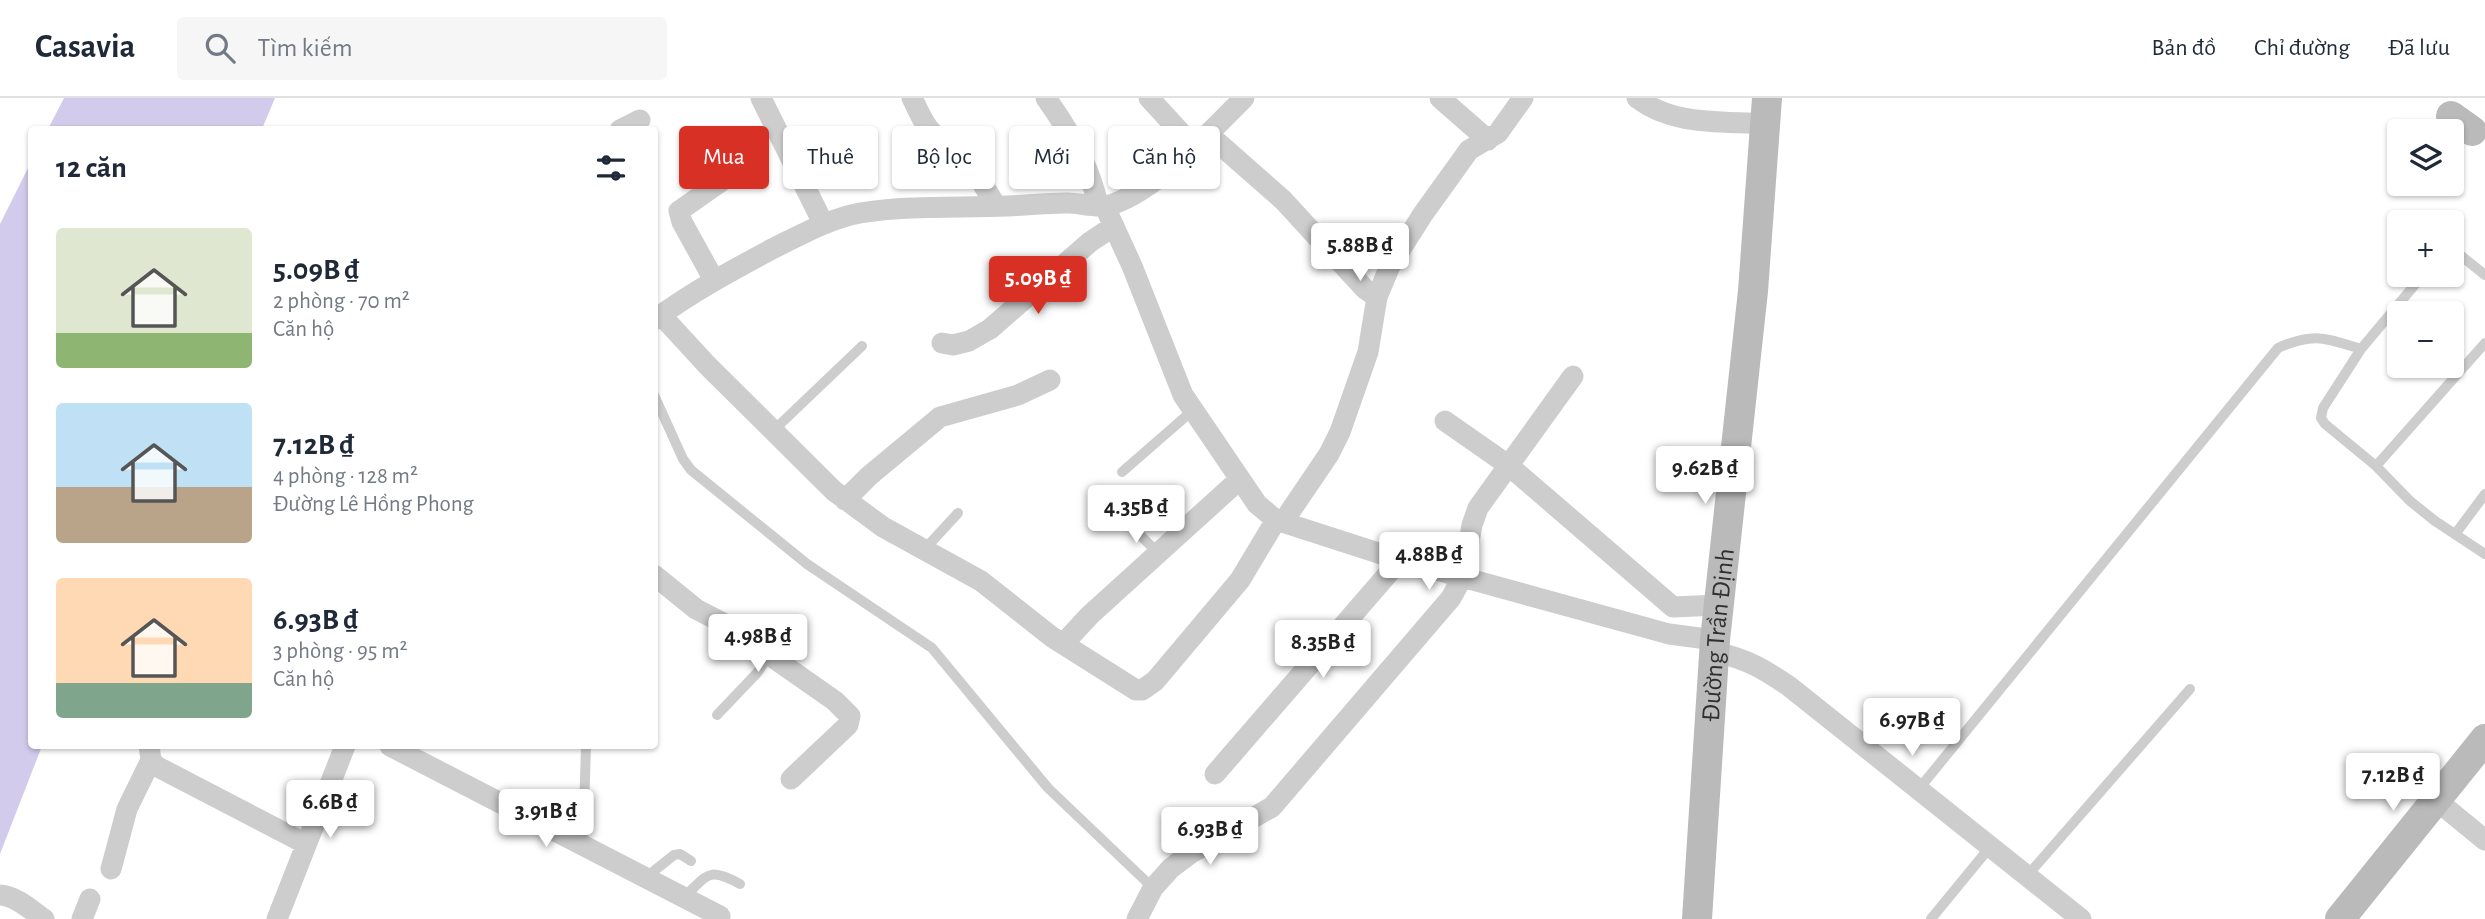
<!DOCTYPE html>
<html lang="vi">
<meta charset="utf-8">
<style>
:root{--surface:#fff;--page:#f6f6f7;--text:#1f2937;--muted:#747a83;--line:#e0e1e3;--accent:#d93025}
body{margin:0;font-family:"Alegreya Sans",sans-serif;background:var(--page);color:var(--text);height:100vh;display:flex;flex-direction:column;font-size:26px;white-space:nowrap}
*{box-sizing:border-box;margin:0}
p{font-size:23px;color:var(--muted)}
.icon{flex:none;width:38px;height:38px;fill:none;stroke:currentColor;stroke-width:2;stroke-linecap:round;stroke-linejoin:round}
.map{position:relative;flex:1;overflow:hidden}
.details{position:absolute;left:28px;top:28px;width:630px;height:623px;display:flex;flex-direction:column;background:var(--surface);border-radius:7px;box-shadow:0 2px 5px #0004}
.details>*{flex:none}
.guide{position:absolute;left:679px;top:28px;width:665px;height:63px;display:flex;gap:14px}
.tools{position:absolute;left:2387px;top:21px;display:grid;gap:14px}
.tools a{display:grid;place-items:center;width:77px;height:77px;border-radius:7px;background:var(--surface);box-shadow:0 2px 5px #0004;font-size:35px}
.price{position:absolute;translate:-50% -60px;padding:0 16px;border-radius:7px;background:#fff;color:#222;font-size:23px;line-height:46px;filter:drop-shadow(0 2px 4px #0008)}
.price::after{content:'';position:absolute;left:50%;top:42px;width:21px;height:16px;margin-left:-10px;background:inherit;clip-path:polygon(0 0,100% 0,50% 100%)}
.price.current{background:var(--accent);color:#fff}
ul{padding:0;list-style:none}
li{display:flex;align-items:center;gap:21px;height:175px;padding:0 28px}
li span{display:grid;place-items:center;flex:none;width:196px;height:140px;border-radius:7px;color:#555}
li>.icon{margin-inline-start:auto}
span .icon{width:84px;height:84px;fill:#fffc;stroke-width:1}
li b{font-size:30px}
h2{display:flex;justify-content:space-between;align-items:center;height:84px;padding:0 28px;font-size:30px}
.tag{padding:0 24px;border-radius:7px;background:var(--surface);box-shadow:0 2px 5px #0004;font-size:24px;line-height:63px}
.tag.current{background:var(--accent);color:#fff}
header{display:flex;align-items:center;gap:42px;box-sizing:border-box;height:98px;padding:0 35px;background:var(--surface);border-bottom:2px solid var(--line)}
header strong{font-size:33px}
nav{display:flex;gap:38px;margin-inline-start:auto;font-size:24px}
.search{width:490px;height:63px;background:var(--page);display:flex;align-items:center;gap:18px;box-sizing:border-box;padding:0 24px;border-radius:7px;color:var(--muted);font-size:26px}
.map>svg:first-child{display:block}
</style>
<header>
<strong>Casavia</strong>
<div class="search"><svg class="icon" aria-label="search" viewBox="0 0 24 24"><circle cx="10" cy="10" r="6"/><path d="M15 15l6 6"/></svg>Tìm kiếm</div>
<nav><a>Bản đồ</a><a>Chỉ đường</a><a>Đã lưu</a></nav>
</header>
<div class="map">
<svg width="2485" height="821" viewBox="0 0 2485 821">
<rect width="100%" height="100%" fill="#fff"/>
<path fill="#d2cbec" d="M64,0H275L262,31H48Z
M31,64L32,648H42L0,756V126Z"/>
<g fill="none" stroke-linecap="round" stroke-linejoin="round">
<path stroke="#cdcdcd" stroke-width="10" d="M2452,154L2459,156L2485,177
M2423,177L2361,251L2323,310L2321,320L2325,326L2376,368L2410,403L2435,423L2485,456
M654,297L683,361L691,372L807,466L932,550L1048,690L1153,790
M774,332L862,248
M2376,368L2485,245
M1122,374L1192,313
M1099,399L1131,428L1158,455
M2456,435L2485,396
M923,453L958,415
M717,617L757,575L769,558
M1918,692L2278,250C2314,234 2325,240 2361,251
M583,747L586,648
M2027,778L2190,591
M645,780L674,757L680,756L691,763
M684,799C708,777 708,768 740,786
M1931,821L1990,749"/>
<path stroke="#cdcdcd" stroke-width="21" d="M761,0L823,125
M912,0C918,11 925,32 937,38C944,41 951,39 958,45L996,108
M1046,0C1069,32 1090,68 1098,107
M1149,0L1194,49
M1440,0L1488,42
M1637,0C1673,28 1721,23 1764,26
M620,32L640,22
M1208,36L1283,102L1365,191L1377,199
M1105,109L1132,168L1183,297L1257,406L1276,422L1400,462L1669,536L1715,542
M714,182L682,124L679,113L736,73
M661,217L707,267L834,393L883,429L981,483L1052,539L1136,592H1142L1155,583L1240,482L1276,422
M654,222C692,194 731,173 772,151C801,137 828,121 860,115C909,107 959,110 1008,108C1028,107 1047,105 1067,105C1082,105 1100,111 1113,106C1159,90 1210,34 1244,0
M942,245L953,247L969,243L990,231L1090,144L1114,128
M1445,323L1508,367L1673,509L1719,507
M845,402L869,378L940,319L1018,297L1050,282
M1283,424L1329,356L1340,334L1368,254L1377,199L1390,168L1423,116L1469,52L1498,35L1523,0
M654,477L696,511L725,526L835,603L850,618L848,627L791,681
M1064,545L1090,517L1240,381
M1715,554C1747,561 1764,571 1790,589L2081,821
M149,648L151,662L156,668L306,746
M390,648L720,818
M1215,676L1400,462
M2436,702L2485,742
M111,771L127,711L151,662
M0,797C16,798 31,812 44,821
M82,821L90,801
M277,821L345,648
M1137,821L1153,790L1171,770L1191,755L1272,709L1451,500L1463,478L1472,427L1478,410L1573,278"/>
<g stroke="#bababa" stroke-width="30">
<path d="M2451,18L2472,33"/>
<path id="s1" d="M1697,821L1715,542L1753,193L1767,0"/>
<path d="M2340,821L2485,641"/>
</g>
</g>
<g text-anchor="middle" stroke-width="7" stroke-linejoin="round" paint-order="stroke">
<g font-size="26" fill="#303030" stroke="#fff">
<text dy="9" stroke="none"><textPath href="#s1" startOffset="285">Đường Trần Định</textPath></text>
</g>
</g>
</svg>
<div class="tools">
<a><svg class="icon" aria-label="layers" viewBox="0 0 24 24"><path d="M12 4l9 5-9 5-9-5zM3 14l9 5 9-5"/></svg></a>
<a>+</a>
<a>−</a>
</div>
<b class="price" style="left:1360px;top:185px">5.88B ₫</b>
<b class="price current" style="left:1038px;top:218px">5.09B ₫</b>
<b class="price" style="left:1705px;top:408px">9.62B ₫</b>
<b class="price" style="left:1136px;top:447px">4.35B ₫</b>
<b class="price" style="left:1429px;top:494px">4.88B ₫</b>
<b class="price" style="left:758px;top:576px">4.98B ₫</b>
<b class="price" style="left:1323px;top:582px">8.35B ₫</b>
<b class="price" style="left:1912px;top:660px">6.97B ₫</b>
<b class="price" style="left:2393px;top:715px">7.12B ₫</b>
<b class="price" style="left:330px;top:742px">6.6B ₫</b>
<b class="price" style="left:546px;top:751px">3.91B ₫</b>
<b class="price" style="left:1210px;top:769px">6.93B ₫</b>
<div class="guide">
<a class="tag current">Mua</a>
<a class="tag">Thuê</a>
<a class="tag">Bộ lọc</a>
<a class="tag">Mới</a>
<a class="tag">Căn hộ</a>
</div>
<section class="details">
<h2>12 căn<svg class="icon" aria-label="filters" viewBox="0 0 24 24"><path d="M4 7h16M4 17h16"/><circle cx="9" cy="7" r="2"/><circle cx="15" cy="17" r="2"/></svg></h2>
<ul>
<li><span style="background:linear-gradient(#dfe7d0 75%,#8fb573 0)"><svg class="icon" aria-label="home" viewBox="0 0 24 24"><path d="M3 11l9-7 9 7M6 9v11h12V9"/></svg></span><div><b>5.09B ₫</b><p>2 phòng · 70 m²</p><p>Căn hộ</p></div></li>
<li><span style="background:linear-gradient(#bfe0f5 60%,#b9a48a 0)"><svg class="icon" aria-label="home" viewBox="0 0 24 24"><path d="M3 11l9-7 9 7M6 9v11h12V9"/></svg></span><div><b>7.12B ₫</b><p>4 phòng · 128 m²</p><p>Đường Lê Hồng Phong</p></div></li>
<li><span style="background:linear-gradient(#ffd9b3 75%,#7fa58c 0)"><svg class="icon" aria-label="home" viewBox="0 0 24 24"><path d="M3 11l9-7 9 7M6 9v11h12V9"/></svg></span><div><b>6.93B ₫</b><p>3 phòng · 95 m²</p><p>Căn hộ</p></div></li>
</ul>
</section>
</div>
